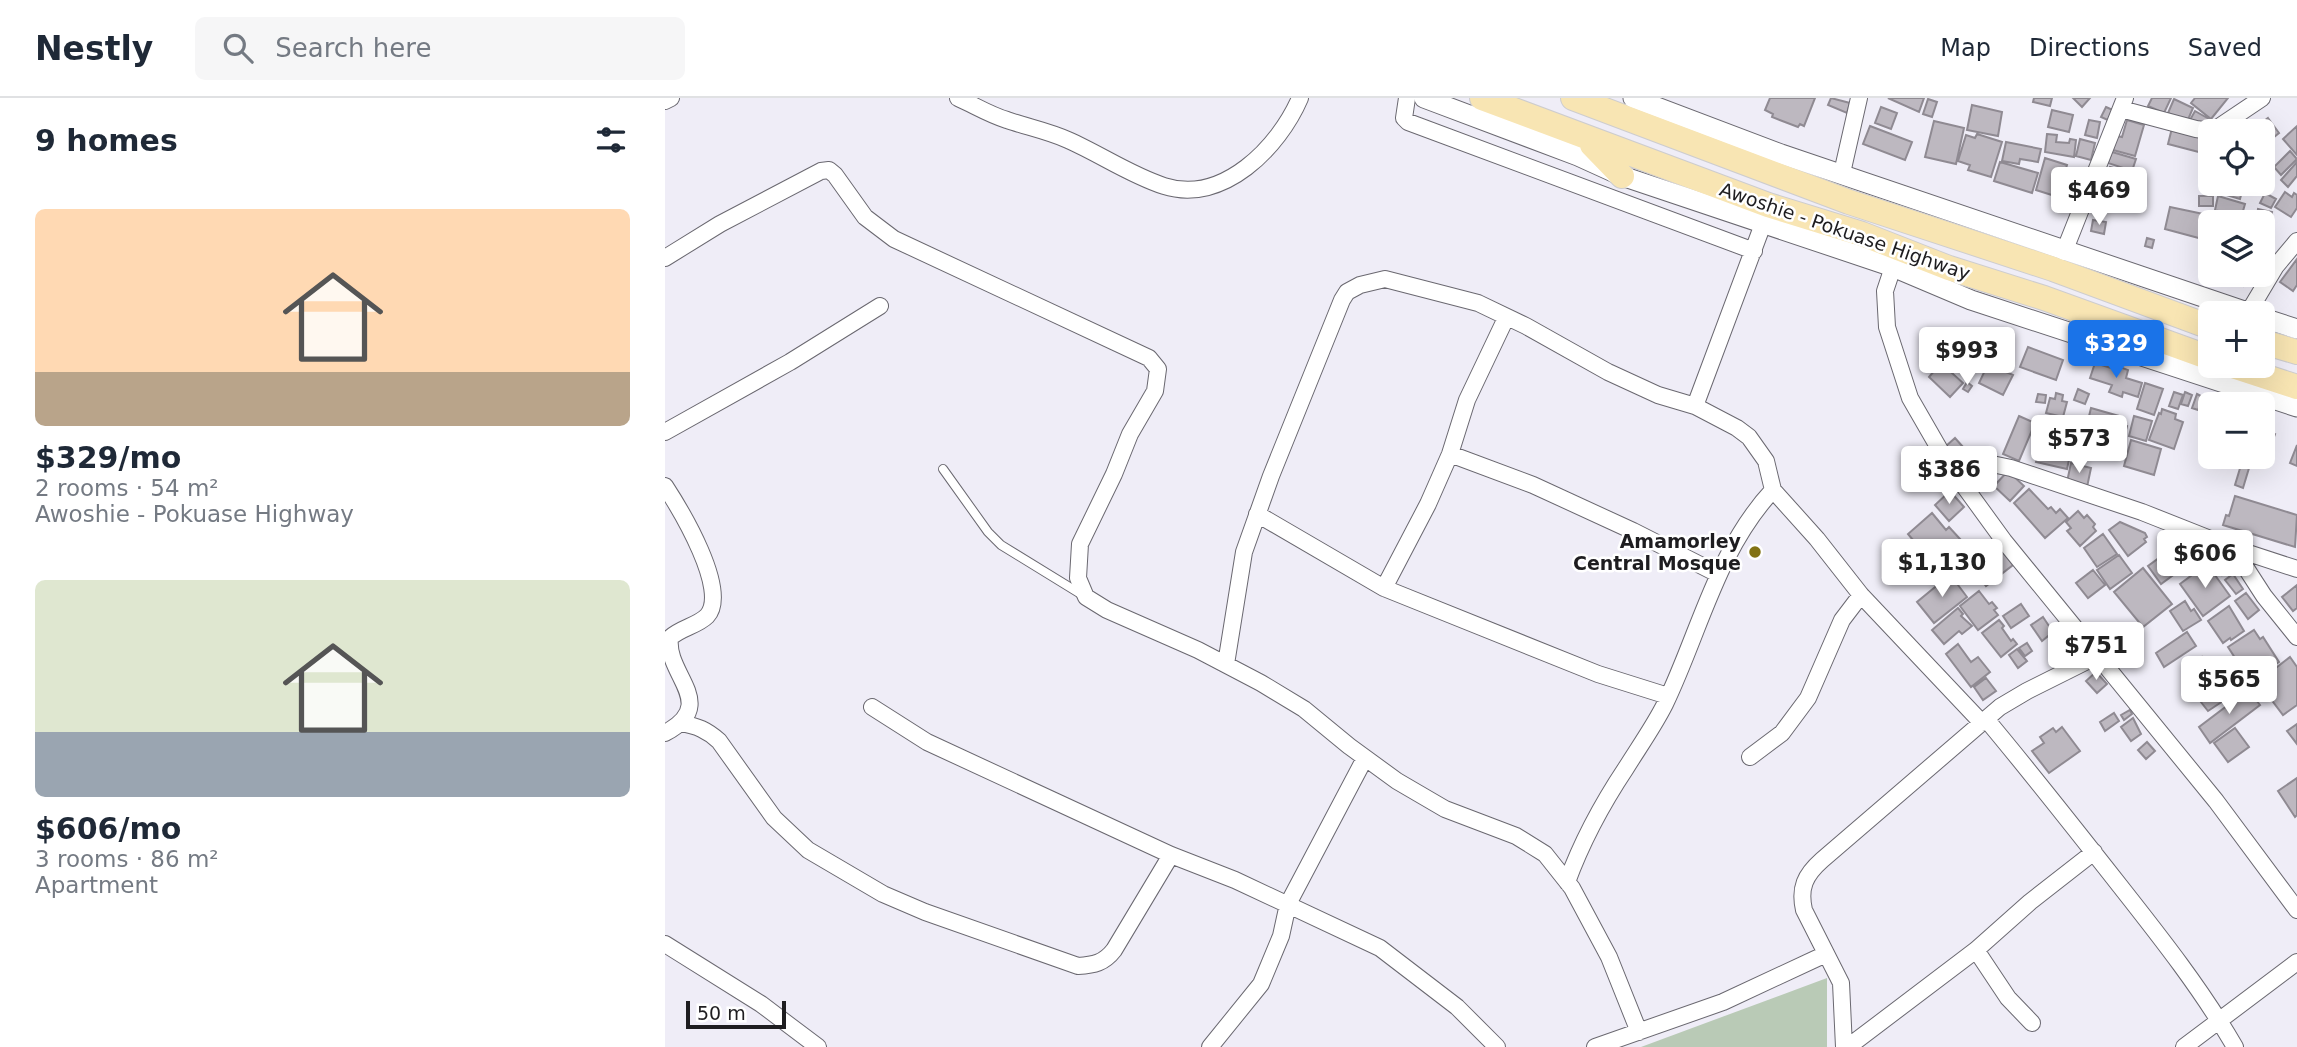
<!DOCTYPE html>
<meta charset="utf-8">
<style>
:root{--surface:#fff;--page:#f6f6f7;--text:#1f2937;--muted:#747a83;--line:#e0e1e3;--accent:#1a73e8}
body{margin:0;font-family:"DejaVu Sans",sans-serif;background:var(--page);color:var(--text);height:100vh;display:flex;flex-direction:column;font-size:26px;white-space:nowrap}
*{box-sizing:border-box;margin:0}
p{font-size:23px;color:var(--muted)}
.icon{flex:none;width:38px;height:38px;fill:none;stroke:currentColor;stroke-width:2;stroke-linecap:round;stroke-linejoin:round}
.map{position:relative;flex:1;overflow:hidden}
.side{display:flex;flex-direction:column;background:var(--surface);width:665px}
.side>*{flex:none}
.buttons{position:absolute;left:1533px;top:21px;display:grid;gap:14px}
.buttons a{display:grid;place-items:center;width:77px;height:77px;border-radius:10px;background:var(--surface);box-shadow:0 7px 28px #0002;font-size:35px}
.scale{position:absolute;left:21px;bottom:18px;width:100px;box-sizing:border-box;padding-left:7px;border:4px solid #1e1d20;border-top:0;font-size:19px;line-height:24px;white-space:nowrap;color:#1e1d20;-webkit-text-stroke:5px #fff;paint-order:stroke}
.price{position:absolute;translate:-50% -60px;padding:0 16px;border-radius:7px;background:#fff;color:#222;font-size:23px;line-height:46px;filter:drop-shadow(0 2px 4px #0008)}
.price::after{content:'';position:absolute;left:50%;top:42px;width:21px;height:16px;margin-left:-10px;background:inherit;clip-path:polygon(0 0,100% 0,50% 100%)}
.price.selected{background:var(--accent);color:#fff}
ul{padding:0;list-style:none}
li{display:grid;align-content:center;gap:14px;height:371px;padding:0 35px}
li span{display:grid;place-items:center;height:217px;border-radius:10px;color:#555}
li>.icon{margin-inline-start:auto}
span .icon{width:126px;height:126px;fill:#fffc;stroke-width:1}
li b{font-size:30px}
h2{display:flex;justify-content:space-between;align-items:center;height:84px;padding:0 35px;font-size:30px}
header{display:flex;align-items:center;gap:42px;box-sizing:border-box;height:98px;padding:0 35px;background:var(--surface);border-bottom:2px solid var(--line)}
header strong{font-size:33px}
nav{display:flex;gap:38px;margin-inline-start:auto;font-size:24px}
.search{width:490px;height:63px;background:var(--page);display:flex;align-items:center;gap:18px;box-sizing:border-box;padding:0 24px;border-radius:10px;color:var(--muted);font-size:26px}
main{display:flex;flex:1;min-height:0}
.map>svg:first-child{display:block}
</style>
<header>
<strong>Nestly</strong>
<div class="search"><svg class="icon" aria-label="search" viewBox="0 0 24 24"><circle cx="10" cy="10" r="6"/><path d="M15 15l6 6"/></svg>Search here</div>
<nav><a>Map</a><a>Directions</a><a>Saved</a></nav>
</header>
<main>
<section class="side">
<h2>9 homes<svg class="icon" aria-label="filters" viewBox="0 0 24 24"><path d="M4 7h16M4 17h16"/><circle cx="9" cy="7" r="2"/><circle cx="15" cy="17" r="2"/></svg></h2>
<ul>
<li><span style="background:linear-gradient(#ffd9b3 75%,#b9a48a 0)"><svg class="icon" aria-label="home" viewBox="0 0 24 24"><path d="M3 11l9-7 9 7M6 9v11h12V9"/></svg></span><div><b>$329/mo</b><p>2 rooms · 54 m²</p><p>Awoshie - Pokuase Highway</p></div></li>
<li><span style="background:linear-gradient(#dfe7d0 70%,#9aa5b1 0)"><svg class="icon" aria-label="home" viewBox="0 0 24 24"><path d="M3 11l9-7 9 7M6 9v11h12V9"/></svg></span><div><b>$606/mo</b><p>3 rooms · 86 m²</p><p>Apartment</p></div></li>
</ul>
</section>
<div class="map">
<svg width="1632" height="949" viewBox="0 0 1632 949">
<rect width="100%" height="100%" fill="#efedf7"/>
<path fill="#b9cab6" d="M1162,880V949H976Z"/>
<path fill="#bdb8c0" stroke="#8f8a92" stroke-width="2" d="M1105,0H1150L1139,28L1135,26L1133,29L1107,19L1108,16L1100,12Z
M1166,0L1185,5L1182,15L1163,7Z
M1223,0H1259L1254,14Z
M1369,0H1387L1385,8L1368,4Z
M1408,0H1425L1417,9Z
M1487,0H1506L1499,15L1483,8Z
M1530,0H1563L1546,21L1526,5Z
M1263,1L1272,4L1267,19L1258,16Z
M1509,1L1528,10L1522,24L1503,15Z
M1307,7L1337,14L1333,38L1302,32Z
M1216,9L1232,15L1226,31L1210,25Z
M1441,9L1450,13L1445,23L1436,19Z
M1387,12L1408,17L1404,34L1383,29Z
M1530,13L1544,21L1538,30L1525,22Z
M1603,20L1614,35L1598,48V33H1586Z
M1424,22L1435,24L1432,40L1420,37Z
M1462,22L1479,27L1470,58L1448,52L1452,38L1457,39Z
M1269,23L1299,30L1291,66L1260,59Z
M1205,28L1247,44L1240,62L1198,46Z
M1632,28V57L1618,41Z
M1507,30L1545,40V57L1503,46Z
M1312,36L1337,44L1326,79L1303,72L1305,67L1293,63L1301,37L1310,40Z
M1382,36L1392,37L1391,44L1404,45L1405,41L1411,42L1409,59L1380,54Z
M1415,41L1430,45L1426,62L1411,58Z
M1341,44L1376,51L1373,64L1355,61L1354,66L1337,63Z
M1625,53L1632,61L1616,77L1609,69Z
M1447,54L1471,61L1467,73L1443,65Z
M1380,60L1402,67L1393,99L1371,92Z
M1335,64L1373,75L1367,95L1329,83Z
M1632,64V78L1623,89L1616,82Z
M1445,69L1463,74L1461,83L1464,84L1462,91L1459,90L1454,112L1441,109L1445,94L1439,92Z
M1558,86H1579L1575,101L1555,95Z
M1620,94L1627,99L1629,95L1632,97V110L1626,119L1610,109Z
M1600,95L1611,101L1606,110L1595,105Z
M1534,98H1548V108H1534Z
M1553,98L1580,106L1576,120L1550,112Z
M1505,109L1548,118L1541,142L1500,131Z
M1593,111L1607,114L1604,130L1598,129V124H1591Z
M1428,122L1441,124L1439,136L1426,133Z
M1482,140L1489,142L1487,150L1480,148Z
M1632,161V187L1628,193L1615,184Z
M1547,177H1566L1564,183Z
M1571,177H1584L1578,188L1568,183Z
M1311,237L1328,245L1320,262L1302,253Z
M1363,249L1398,262L1391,282L1355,269Z
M1276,265L1298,285L1285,299L1264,279Z
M1430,265L1446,270L1447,266L1463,272L1461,280L1477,285L1473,299L1458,294L1457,299L1444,294L1447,287L1425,280Z
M1323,266L1348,277L1338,297L1314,285Z
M1302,284L1307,288L1303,294L1298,291Z
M1480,285L1498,291L1489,317L1472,311Z
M1413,291L1424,296L1420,306L1409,302Z
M1509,294L1518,297L1513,311L1504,308Z
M1520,294L1527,297L1523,308L1516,306Z
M1391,295L1398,297L1397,303L1402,304L1398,319L1381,315L1385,300L1390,301Z
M1373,296L1381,297L1380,305L1371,304Z
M1532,296L1538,299L1533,312L1527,310Z
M1426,310L1454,318L1452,324L1462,328L1455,353L1450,351L1448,361L1431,355L1433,350L1427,348L1425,354L1416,351Z
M1497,311L1511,316L1510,321L1518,324L1509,351L1484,342L1494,315L1496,316Z
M1354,318L1370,325L1354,363L1338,356Z
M1469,318L1487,323L1481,343L1464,338Z
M1377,326L1410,334L1402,371L1371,364Z
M1598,332L1610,336L1599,366L1578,359H1598Z
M1290,340L1298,349L1289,357L1281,348Z
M1466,342L1496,351L1489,377L1459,368Z
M1632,347V368L1625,365Z
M1406,365L1426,370L1422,389L1402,384Z
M1312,366L1323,376L1312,386L1302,375Z
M1576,367L1584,370L1578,390L1570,387Z
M1343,373L1359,388L1345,403L1329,388Z
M1364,391L1383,411L1386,409L1391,415L1395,411L1403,420L1380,440L1349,405Z
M1285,393L1299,409L1284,423L1270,407Z
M1570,398L1632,417L1630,449L1558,427L1561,417L1564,418Z
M1413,413L1419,420L1422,417L1430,426L1428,429L1431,433L1415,448L1402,433L1406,430L1401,424Z
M1267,415L1281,432L1284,429L1295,441L1288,447L1294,453L1272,471L1243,436Z
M1455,424L1480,435L1482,439L1479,441L1481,444L1463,458L1444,432Z
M1438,436L1452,456L1432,469L1419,450Z
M1328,441L1348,467L1321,488L1312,476L1318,471L1307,457Z
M1454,457L1467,475L1445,491L1432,472Z
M1498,457L1511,475L1496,486L1483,468Z
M1555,462L1563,472L1557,477L1549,467Z
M1542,466L1565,498L1538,518L1515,486Z
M1478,470L1507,506L1478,529L1449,494Z
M1428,472L1440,487L1423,500L1411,485Z
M1284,475L1302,499L1269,525L1252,504L1275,485L1274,483Z
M1568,476L1578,491L1571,496L1560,482Z
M1632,487V510L1628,513L1617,499Z
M1314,493L1324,506L1327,504L1332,510L1329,512L1333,517L1313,532L1295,508Z
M1581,495L1594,512L1583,521L1570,503Z
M1520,503L1526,513L1529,511L1536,522L1518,533L1505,513Z
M1356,506L1364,518L1346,530L1338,518Z
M1564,508L1579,533L1566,542L1565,540L1558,545L1543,523Z
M1293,510L1298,516L1296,518L1307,528L1297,536L1294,533L1279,546L1267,532Z
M1378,519L1388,534L1377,543L1366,527Z
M1334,522L1339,528L1337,530L1346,543L1348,541L1352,546L1336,559L1317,535Z
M1466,526L1474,538L1460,548L1452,536Z
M1589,532L1595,541L1598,539L1614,564L1585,583L1563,549Z
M1522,534L1531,548L1499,569L1491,555Z
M1362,545L1367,553L1360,558L1354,550Z
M1293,546L1306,564L1313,559L1325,574L1306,589L1281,556Z
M1352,551L1362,563L1353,570L1344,557Z
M1537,559L1547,575L1552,572L1548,568L1559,561L1572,580L1552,594L1558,603L1543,613L1521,585L1530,579L1523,569Z
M1625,559L1632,569V607L1618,617L1593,584Z
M1431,574L1442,586L1432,595L1421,583Z
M1321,580L1331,593L1318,602L1309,589Z
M1583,592L1595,607L1545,645L1534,629Z
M1465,612L1467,616L1459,622L1456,617Z
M1449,615L1454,623L1440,633L1435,624Z
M1468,620L1476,636L1466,643L1456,629Z
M1632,626V646L1622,633Z
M1397,629L1415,653L1384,675L1367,653L1379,645L1375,639L1388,630L1391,634Z
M1570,630L1584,649L1563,664L1549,645Z
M1482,644L1490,653L1481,661L1473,652Z
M1632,680V717L1630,719L1613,693Z"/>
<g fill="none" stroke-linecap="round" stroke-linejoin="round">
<defs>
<path id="service" d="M278,371L323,434L336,447L419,498"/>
<path id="minor" d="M293,0C309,7 325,17 342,22C362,29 383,33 403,42C435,56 465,77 499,88C558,107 614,49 635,0
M742,0L739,20L743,24L1089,153
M0,3L6,0
M1456,11L1531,31L1546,33
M1548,33L1597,0
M1177,75L1194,0
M1399,154L1460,0
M0,160L55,126L156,73L164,72L170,77L200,119L229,141L484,260L493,271L490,293L465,336L449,376L415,446L413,480L421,499L442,512L533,552L596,585L639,611L684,648L732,683L780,711L851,738L880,756L907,790L944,859L974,934
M1228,169L1220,193L1222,229L1245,300L1283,366L1339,443L1551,703L1632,812
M1583,215L1611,168L1632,143
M1030,308L1098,126
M0,334L125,264L215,208
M785,356L868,387L968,433L1053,476
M1283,366L1308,362L1346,370L1477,414L1568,450L1632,471
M0,388C15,411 65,493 42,518C32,528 15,530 5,540C0,577 55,606 0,635
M592,416L719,490L933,576L1003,598
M1568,450L1599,498L1632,539
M719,490L763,406L785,356L802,302L841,220
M561,566L579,454L606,378L677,202L682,194L695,187L720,181L813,205L861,228L943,274L993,297L1030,308L1072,330L1084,339L1101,363L1108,392L1152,441L1196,497L1317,625
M207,609L262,644L506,757L570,782L715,850L792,909L832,949
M1321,621C1367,676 1411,732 1455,788C1496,840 1537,892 1570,949
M16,625C32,628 42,632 54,643L109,720L143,752L218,796L260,814L413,868C429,867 439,865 449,852L506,757
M1085,659L1117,635L1143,600L1177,522L1196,497
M902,784C917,743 937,706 961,670C974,649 989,628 1000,606C1035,533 1052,452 1108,392
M0,846L96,906L153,949
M1311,852L1343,900L1367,925
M545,949L596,886L616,838L623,806L700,660
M930,949L1058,904L1161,856
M1179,949L1176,885L1139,812C1134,790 1140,777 1157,762L1335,609L1362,593L1432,558
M1183,949L1311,852L1365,804L1429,754
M1519,949L1632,864"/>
<path id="tertiary" d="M759,0L913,58L957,78L1228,169L1306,202L1632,309
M968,0L1116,56L1585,215
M1598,220L1632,231"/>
<path id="primary" d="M817,0L1103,107L1197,136L1284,170L1379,200L1545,260
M908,0L1184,104L1388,171L1545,229
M927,47L957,78
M1598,244L1632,254
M1568,268L1632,289"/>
</defs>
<use href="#service" stroke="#6a6870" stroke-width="10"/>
<use href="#minor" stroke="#6a6870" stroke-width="18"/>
<use href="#tertiary" stroke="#6a6870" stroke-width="21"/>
<use href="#primary" stroke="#cecdce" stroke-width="26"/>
<use href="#service" stroke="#fff" stroke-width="8"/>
<use href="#minor" stroke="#fff" stroke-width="16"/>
<use href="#tertiary" stroke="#fff" stroke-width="19"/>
<use href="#primary" stroke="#f8e5b3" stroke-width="24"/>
</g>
<circle fill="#827213" stroke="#fff" stroke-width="2.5" cx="1090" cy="454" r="7"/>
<g text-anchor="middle" stroke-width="5" stroke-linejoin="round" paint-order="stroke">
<g font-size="19" fill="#1e1d20" stroke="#fff">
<text transform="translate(1180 133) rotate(19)" y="7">Awoshie - Pokuase Highway</text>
</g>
<g font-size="19" font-weight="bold" fill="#1e1d20" stroke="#fff" text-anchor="end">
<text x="1076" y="450">Amamorley<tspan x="1076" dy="22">Central Mosque</tspan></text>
</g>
</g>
</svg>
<div class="buttons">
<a><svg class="icon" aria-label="locate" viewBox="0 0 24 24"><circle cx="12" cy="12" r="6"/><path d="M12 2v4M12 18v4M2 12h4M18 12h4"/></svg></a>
<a><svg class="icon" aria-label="layers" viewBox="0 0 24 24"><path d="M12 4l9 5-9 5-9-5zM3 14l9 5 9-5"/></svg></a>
<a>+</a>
<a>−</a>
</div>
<div class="scale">50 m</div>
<b class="price" style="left:1434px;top:129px">$469</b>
<b class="price selected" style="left:1451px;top:282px">$329</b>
<b class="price" style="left:1302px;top:289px">$993</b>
<b class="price" style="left:1414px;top:377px">$573</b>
<b class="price" style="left:1284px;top:408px">$386</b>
<b class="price" style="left:1540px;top:492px">$606</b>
<b class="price" style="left:1277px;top:501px">$1,130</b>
<b class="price" style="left:1431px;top:584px">$751</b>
<b class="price" style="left:1564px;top:618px">$565</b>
</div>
</main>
